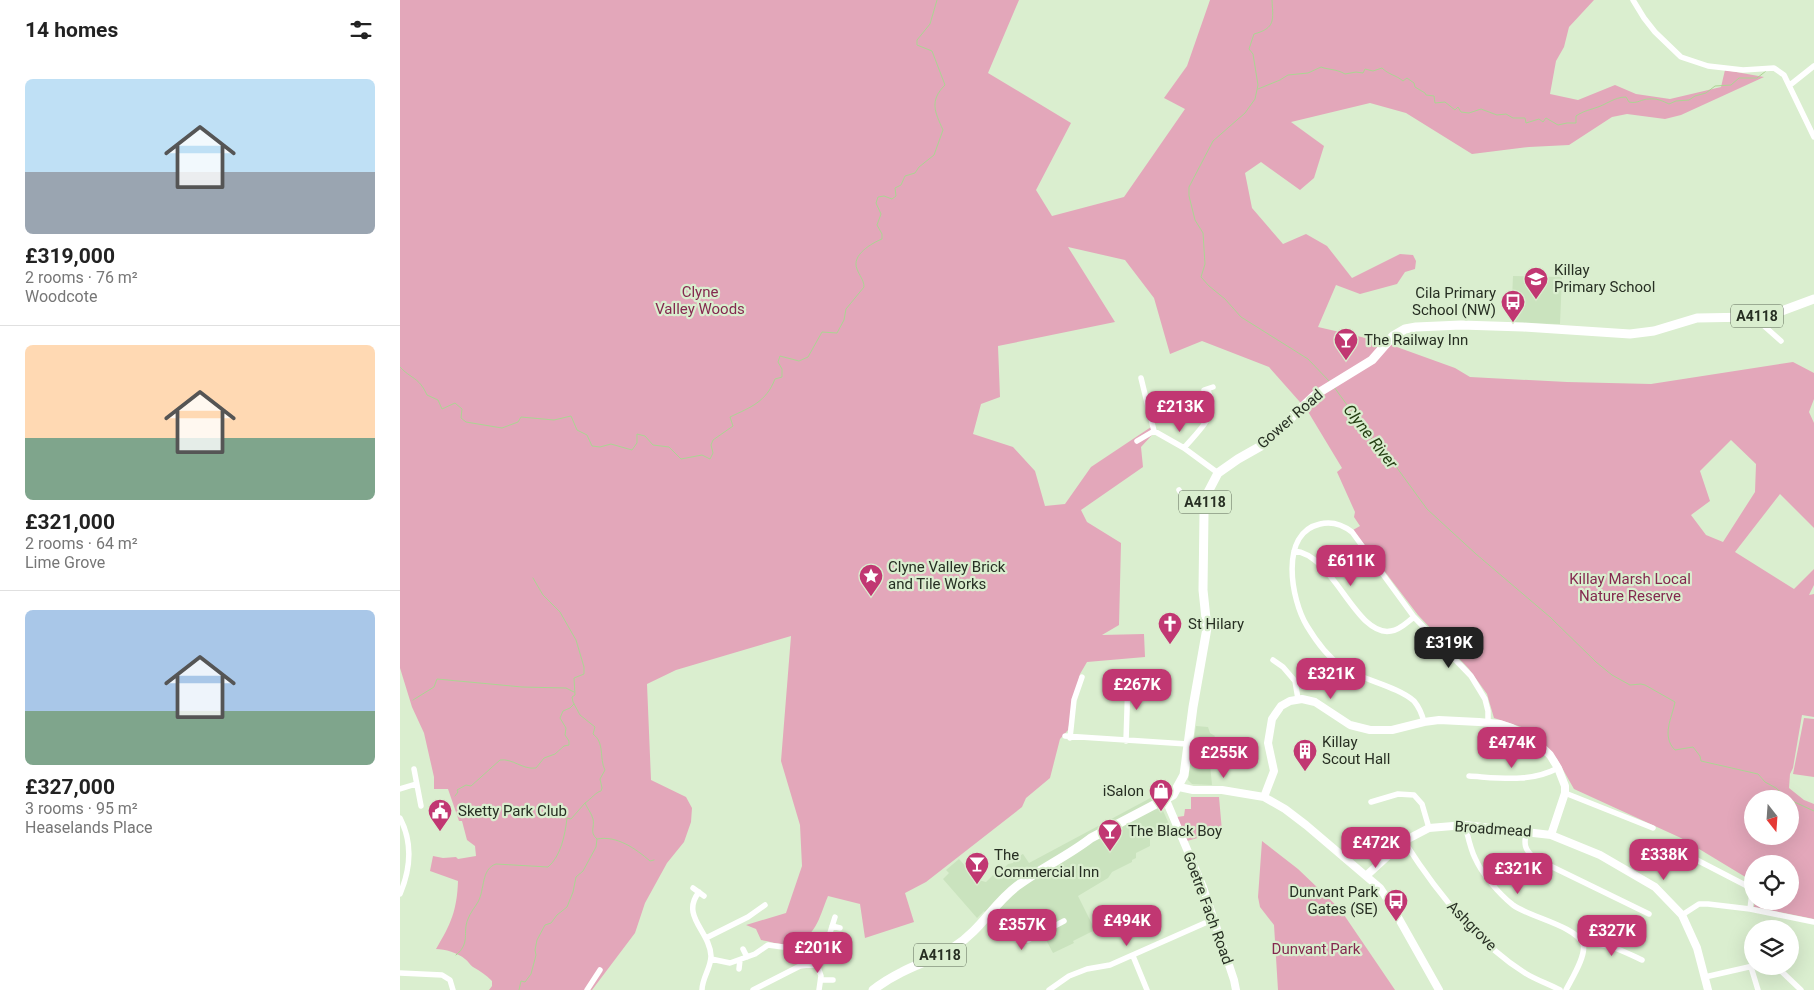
<!DOCTYPE html>
<meta charset="utf-8">
<style>
:root{--surface:#fff;--page:#f2f2f2;--text:#222;--muted:#767676;--line:#e0e0e0;--accent:#c13772}
body{margin:0;font-family:Roboto,sans-serif;background:var(--page);color:var(--text);height:100vh;display:flex;flex-direction:column;font-size:19px;white-space:nowrap}
*{box-sizing:border-box;margin:0}
p{font-size:16px;color:var(--muted)}
.icon{flex:none;width:28px;height:28px;fill:none;stroke:currentColor;stroke-width:2;stroke-linecap:round;stroke-linejoin:round}
.map{position:relative;flex:1;overflow:hidden}
.sheet{display:flex;flex-direction:column;background:var(--surface);width:400px}
.sheet>*{flex:none}
.needle{width:32px;rotate:163deg}
.buttons{position:absolute;left:1344px;top:790px;display:grid;gap:10px}
.buttons a{display:grid;place-items:center;width:55px;height:55px;border-radius:50%;background:var(--surface);box-shadow:0 5px 20px #0002;font-size:25px}
.price{position:absolute;translate:-50% -42px;padding:0 11px;border-radius:10px;background:var(--accent);color:#fff;font-size:16px;line-height:32px;filter:drop-shadow(0 1px 2px #0008)}
.price::after{content:'';position:absolute;left:50%;top:30px;width:15px;height:11px;margin-left:-8px;background:inherit;clip-path:polygon(0 0,100% 0,50% 100%)}
.price.current{background:#222;color:#fff}
ul{padding:0;list-style:none}
li{display:grid;align-content:center;gap:10px;height:265px;padding:0 25px}
li+li{border-top:1px solid var(--line)}
li span{display:grid;place-items:center;height:155px;border-radius:8px;color:#555}
li>.icon{margin-inline-start:auto}
span .icon{width:90px;height:90px;fill:#fffc;stroke-width:1}
li b{font-size:21px}
h2{display:flex;justify-content:space-between;align-items:center;height:60px;padding:0 25px;font-size:21px}
main{display:flex;flex:1;min-height:0}
.map>svg:first-child{display:block}
</style>
<main>
<section class="sheet">
<h2>14 homes<svg class="icon" aria-label="filters" viewBox="0 0 24 24"><path d="M4 7h16M4 17h16"/><circle cx="9" cy="7" r="2"/><circle cx="15" cy="17" r="2"/></svg></h2>
<ul>
<li><span style="background:linear-gradient(#bfe0f5 60%,#9aa5b1 0)"><svg class="icon" aria-label="home" viewBox="0 0 24 24"><path d="M3 11l9-7 9 7M6 9v11h12V9"/></svg></span><div><b>£319,000</b><p>2 rooms · 76 m²</p><p>Woodcote</p></div></li>
<li><span style="background:linear-gradient(#ffd9b3 60%,#7fa58c 0)"><svg class="icon" aria-label="home" viewBox="0 0 24 24"><path d="M3 11l9-7 9 7M6 9v11h12V9"/></svg></span><div><b>£321,000</b><p>2 rooms · 64 m²</p><p>Lime Grove</p></div></li>
<li><span style="background:linear-gradient(#a9c7e8 65%,#7fa58c 0)"><svg class="icon" aria-label="home" viewBox="0 0 24 24"><path d="M3 11l9-7 9 7M6 9v11h12V9"/></svg></span><div><b>£327,000</b><p>3 rooms · 95 m²</p><p>Heaselands Place</p></div></li>
</ul>
</section>
<div class="map">
<svg width="1414" height="990" viewBox="0 0 1414 990">
<rect width="100%" height="100%" fill="#daeecf"/>
<path fill="#cae3be" d="M1113,276L1162,277L1160,324L1111,323Z
M796,726L808,727L810,733L815,736L814,738L830,742V750H823L822,763L815,762L814,764H810L812,785L792,784L788,780Z
M756,795L769,824L750,838V846L736,853V858L732,860V862L712,872L708,878L678,896L695,930L673,941L674,943L653,953L645,938L642,936L626,944H621L612,939L602,921H594L584,911L577,918L543,879L549,873L546,870L559,859L578,880L586,882L598,870L601,871L608,864L613,863L615,858L623,854L629,863Z"/>
<path fill="#e3a7ba" fill-rule="evenodd" d="M0,0H619L588,73L671,123L636,190L652,216L724,197L785,109L764,98L787,66L810,0H1194L1169,27L1164,47L1156,61L1150,94L1178,100L1215,85L1236,94L1270,99L1321,87L1325,70L1364,77L1281,115L1265,119L1227,114L1212,117L1169,145L1129,147L1072,154L1006,113L970,103L891,122L924,146L914,178L900,190L861,162L845,173L852,208L883,244L906,234L927,246L952,278L1000,254L1013,255L1016,261L1015,269L1005,272L997,284L960,294L936,285L918,327L983,342L1055,368L1070,377L1167,382L1251,384L1393,362L1414,373V399L1409,412L1414,423V528L1380,494L1335,552L1394,589L1414,569V585L1409,595L1414,594V717L1402,715L1393,768L1390,774L1389,788L1404,800L1414,804V919L1354,907L1355,901H1390V864H1352V881L1281,838L1174,789L1157,759L1134,731L1094,718L1087,694L1069,669L1018,615L953,530L960,526L954,517L955,512L937,472L942,468L907,410L869,367L802,341L770,354L754,298L725,260L668,247L715,322L598,346L600,397L581,404L573,434L613,447L635,471L645,506L665,504L691,467L751,427L752,435L741,447L743,467L681,510L687,522L721,543L719,625L702,635L744,634L745,657L687,662L680,674L668,730L660,739L650,778L626,798L622,807L526,882L505,893L514,922L465,938L460,904L428,896C419,917 416,941 388,944C380,945 369,941 361,940L356,929L346,925L386,913L402,866L400,825L381,761L391,636L276,670L247,684L251,780L286,797L292,808L291,822L284,842L267,863L245,903L235,933L192,990H89L92,986V981C86,975 80,971 73,967C70,965 68,961 65,959C58,953 45,949 36,949C51,924 57,910 58,881L30,871L33,856L43,858L56,857L58,859L76,856L75,846L67,840L62,821H59L48,789H34V777L24,733L12,707L0,668ZM1331,440L1356,464L1355,492L1323,542L1306,535L1291,515L1310,501L1300,471ZM1352,799H1390V836H1352Z
M1404,718L1414,719V777L1393,774Z
M791,797H819L822,831L787,841L777,817L784,816L785,809H791Z
M862,841L898,869L940,909L995,990H878L874,925L860,907L858,897Z"/>
<g fill="none" stroke-linecap="round" stroke-linejoin="round">
<path stroke="#abd593" stroke-width="1" d="M872,0C873,20 876,28 854,34L849,49L853,54L858,85L855,99L845,113L813,141L789,187V196L795,220L803,233L805,264L801,277L809,286L825,299L841,317L908,359L930,382
M858,89L880,80L888,75L908,73L921,67C929,70 937,69 945,74L956,72L963,73L965,69L973,71L982,68C989,75 996,75 1003,81L1007,78L1014,83L1015,87L1025,93L1026,95L1034,96L1035,103L1045,102L1055,110L1058,107L1061,112L1069,113L1081,109L1097,115L1106,114L1113,118H1125L1126,123L1139,119L1143,122L1146,118L1158,125L1167,123H1176V116C1184,111 1186,111 1195,108C1206,105 1214,97 1226,97L1229,102C1238,104 1241,99 1249,99C1256,98 1263,101 1269,104L1276,101L1289,100L1295,96L1306,93L1315,86L1331,85L1339,78H1357L1366,71
M0,367C11,379 19,377 27,395L38,400L42,409L55,403L62,409L61,418L66,422L102,428L118,422L121,417L154,420L171,416L177,430L187,435L192,446L200,447L211,444L232,450L237,443V434L245,436L253,445L269,447L281,459L302,455L310,459L313,453L311,445L313,440L333,426L330,417C351,407 366,402 375,379L382,377V369L378,362L380,356L399,361L408,357L422,332L437,333L444,320L446,309L464,287C464,280 459,275 457,269C451,255 472,243 482,239V234L477,225L481,214L476,203L478,197L484,196L492,199L496,196L495,188L501,185L505,176L515,173L519,167L534,155L543,130C535,112 529,101 545,85L532,51L517,45V40L530,24L537,0
M934,387L971,438L992,461L1027,509L1076,554L1150,617L1196,662L1212,675L1230,685L1241,684L1245,685L1275,702C1272,718 1261,736 1275,750L1293,747L1300,756L1301,761L1358,774L1365,782L1376,788L1388,799
M13,700L34,687L37,679L122,687L166,688L174,692
M55,796L58,792L57,790L66,785L71,786L100,760C112,758 123,770 136,768L144,758L155,754L164,746L169,745V741L165,735L166,728L160,718L163,711L170,708L174,704
M1390,800L1414,811
M197,839C217,835 236,849 250,861L254,860
M56,955C71,943 62,933 68,919C70,913 75,907 78,902C85,889 81,869 96,864L148,867C161,856 165,835 167,818L171,819L185,803
M119,990L121,981L125,982L131,974L136,955L135,950L137,940L145,925L151,923L157,915L167,907L173,892L176,877L183,871L196,847L197,839C189,832 195,827 193,819C192,814 187,808 185,803C191,799 196,792 201,791L202,788L200,779L205,770C199,758 205,743 193,734L195,727L180,715L173,702L172,697L175,695L174,678L184,674V667L176,640L160,612L143,595L133,578"/>
<path stroke="#fff" stroke-width="5.5" d="M1233,0L1244,18L1255,32L1281,57L1308,66L1343,70L1374,68L1384,75L1414,137
M1390,85L1414,66
M1354,317L1381,341
M741,378L754,431
M804,390L813,387
M737,441L754,431L784,448L818,473
M784,448C794,436 811,421 812,405C812,400 809,394 808,390
M779,490C785,501 792,509 804,513
M894,551C934,554 956,638 991,631C1000,630 1007,622 1014,617
M873,660L883,667L895,681L898,699
M1024,722C1022,714 1019,707 1014,701C997,686 962,680 942,667C928,657 916,641 907,626C891,600 879,533 920,524C932,521 943,525 952,532L1014,617L1071,676L1085,699L1088,711V723
M665,736L787,744
M670,738L674,700L682,677
M726,741L728,680
M14,769L21,806
M1069,776C1100,778 1130,783 1158,768
M0,789L16,784
M1165,793L1253,828
M971,802L998,794L1014,795L1022,804L1029,828
M0,818C13,843 11,868 0,894
M1065,825C1068,836 1070,848 1075,858C1082,874 1099,894 1113,905C1129,917 1176,926 1183,944C1187,955 1171,980 1166,990
M1126,831C1124,844 1124,849 1134,858L1249,914
M1004,841C1035,890 1076,942 1125,973C1136,980 1149,984 1160,990
M1293,858L1351,888L1352,893L1350,909
M293,888L304,896
M299,892C280,916 310,931 311,956C311,968 302,978 302,990
M595,908L606,920L614,938L619,940H628L664,921
M1282,915L1299,904H1308L1350,909L1414,922
M432,926L440,928
M306,938L348,917L365,905
M1183,944C1207,942 1221,950 1242,960
M343,949L347,957
M733,956L747,990
M311,959L330,963L355,954L368,945L383,947
M417,964L421,976L419,990
M1373,966L1380,970L1401,990
M1351,967L1358,990
M339,969L340,960
M0,973L42,975L50,980L53,990
M1305,977L1353,966
M421,980H433
M187,990L200,970
M353,990L400,966L417,964L419,951L429,936L435,917
M649,990L669,976L687,969L710,965L814,919"/>
<path stroke="#fff" stroke-width="8" d="M779,787L793,790H822L864,797L885,809L906,825L980,888L990,903L1039,990
M864,797L874,771L868,743L872,719L881,706L890,701L902,699L915,702L950,725L970,730H992L1024,722L1039,720L1079,722L1100,724L1112,728L1131,737L1150,755L1158,768L1165,786V793L1151,835
M766,800L803,887L834,980L836,990
M967,875L1004,841L1029,828L1065,825L1151,835L1200,855L1255,887L1282,915L1297,948L1308,990"/>
<path stroke="#fff" stroke-width="9" d="M473,990C482,983 492,977 502,972C519,963 538,958 554,947C581,930 593,904 617,886C641,868 668,856 691,838L773,795L784,775L793,707L807,628L803,590L804,513L806,496L818,473L838,459L861,446L915,395L972,360L993,336L1005,329L1016,327L1061,325L1123,327L1230,334L1254,331L1297,318L1354,317L1379,312L1414,299"/>
</g>
<defs>
<symbol id="school-pin" viewBox="-11 -11 22 30"><path d="M0 17L-7.5 6A9.5 9.5 0 1 1 7.5 6Z" fill="#c13772" stroke="#daeecf"/><path d="M0-5L7-2L0 1L-7-2ZM-4 1L0 2.5L4 1V4Q0 6-4 4Z" fill="#fff"/></symbol>
<symbol id="bus-pin" viewBox="-11 -11 22 30"><path d="M0 17L-7.5 6A9.5 9.5 0 1 1 7.5 6Z" fill="#c13772" stroke="#daeecf"/><path d="M-5-6H5V4H4V6H2V4H-2V6H-4V4H-5ZM-3.5-4V0h7V-4ZM-3.5 1.2v1.5H-2V1.2ZM2 1.2v1.5H3.5V1.2Z" fill="#fff"/></symbol>
<symbol id="bar-pin" viewBox="-11 -11 22 30"><path d="M0 17L-7.5 6A9.5 9.5 0 1 1 7.5 6Z" fill="#c13772" stroke="#daeecf"/><path d="M-6-5H6L.8 .8V4.5H3.5V6h-7V4.5H-.8V.8Z" fill="#fff"/></symbol>
<symbol id="sight-pin" viewBox="-11 -11 22 30"><path d="M0 17L-7.5 6A9.5 9.5 0 1 1 7.5 6Z" fill="#c13772" stroke="#daeecf"/><path d="M0-6L1.8-2.2L6-1.7L2.9 1.2L3.7 5.4L0 3.3L-3.7 5.4L-2.9 1.2L-6-1.7L-1.8-2.2Z" fill="#fff"/></symbol>
<symbol id="church-pin" viewBox="-11 -11 22 30"><path d="M0 17L-7.5 6A9.5 9.5 0 1 1 7.5 6Z" fill="#c13772" stroke="#daeecf"/><path d="M-1.2-6h2.4v3.5h3.3v2.4h-3.3V6h-2.4V-.1h-3.3v-2.4h3.3Z" fill="#fff"/></symbol>
<symbol id="building-pin" viewBox="-11 -11 22 30"><path d="M0 17L-7.5 6A9.5 9.5 0 1 1 7.5 6Z" fill="#c13772" stroke="#daeecf"/><path d="M-4-6H4V6H1V3H-1V6H-4ZM-2.5-4.3h1.7v1.8h-1.7ZM.8-4.3h1.7v1.8H.8ZM-2.5-1h1.7V.8h-1.7ZM.8-1h1.7V.8H.8Z" fill="#fff"/></symbol>
<symbol id="shop-pin" viewBox="-11 -11 22 30"><path d="M0 17L-7.5 6A9.5 9.5 0 1 1 7.5 6Z" fill="#c13772" stroke="#daeecf"/><path d="M-5-2.5h2.3a2.7 3.5 0 0 1 5.4 0H5L5.5 6h-11ZM-1.5-2.5h3a1.5 2.3 0 0 0-3 0Z" fill="#fff"/></symbol>
<symbol id="civic-pin" viewBox="-11 -11 22 30"><path d="M0 17L-7.5 6A9.5 9.5 0 1 1 7.5 6Z" fill="#c13772" stroke="#daeecf"/><path d="M-.6-6.5H3V-4.5H.6V-3L4-1V1h2V6H-6V1h2V-1L-.6-3ZM-1.2 2.5V6h2.4V2.5Z" fill="#fff"/></symbol>
</defs>
<g fill-rule="evenodd">
<use href="#school-pin" x="1122" y="265" width="28" height="38"/>
<use href="#bus-pin" x="1099" y="288" width="28" height="38"/>
<use href="#bar-pin" x="932" y="326" width="28" height="38"/>
<use href="#sight-pin" x="457" y="562" width="28" height="38"/>
<use href="#church-pin" x="756" y="610" width="28" height="38"/>
<use href="#building-pin" x="891" y="737" width="28" height="38"/>
<use href="#shop-pin" x="747" y="777" width="28" height="38"/>
<use href="#civic-pin" x="26" y="797" width="28" height="38"/>
<use href="#bar-pin" x="696" y="817" width="28" height="38"/>
<use href="#bar-pin" x="563" y="850" width="28" height="38"/>
<use href="#bus-pin" x="982" y="887" width="28" height="38"/>
</g>
<g text-anchor="middle" stroke-width="4.5" stroke-linejoin="round" paint-order="stroke">
<g fill="#daeecf" stroke="#5d6857" stroke-width="1">
<rect x="1331" y="304.5" width="52" height="23" rx="4"/>
<rect x="779" y="490.5" width="52" height="23" rx="4"/>
<rect x="514" y="943.5" width="52" height="23" rx="4"/>
</g>
<g font-size="14" font-weight="bold" fill="#272f23">
<text x="1357" y="321">A4118</text>
<text x="805" y="507">A4118</text>
<text x="540" y="960">A4118</text>
</g>
<g font-size="15" fill="#272f23" stroke="#daeecf" text-anchor="start">
<text x="1154" y="275">Killay<tspan x="1154" dy="17">Primary School</tspan></text>
<text x="1096" y="298" text-anchor="end">Cila Primary<tspan x="1096" dy="17">School (NW)</tspan></text>
<text x="964" y="345">The Railway Inn</text>
<text x="488" y="572">Clyne Valley Brick<tspan x="488" dy="17">and Tile Works</tspan></text>
<text x="788" y="629">St Hilary</text>
<text x="922" y="747">Killay<tspan x="922" dy="17">Scout Hall</tspan></text>
<text x="744" y="796" text-anchor="end">iSalon</text>
<text x="58" y="816">Sketty Park Club</text>
<text x="728" y="836">The Black Boy</text>
<text x="594" y="860">The<tspan x="594" dy="17">Commercial Inn</tspan></text>
<text x="978" y="897" text-anchor="end">Dunvant Park<tspan x="978" dy="17">Gates (SE)</tspan></text>
</g>
<g font-size="15" fill="#84294f" stroke="#daeecf">
<text x="300" y="297">Clyne<tspan x="300" dy="17">Valley Woods</tspan></text>
<text x="1230" y="584">Killay Marsh Local<tspan x="1230" dy="17">Nature Reserve</tspan></text>
<text x="916" y="954">Dunvant Park</text>
</g>
<g font-size="15" fill="#272f23" stroke="#daeecf">
<text transform="translate(890 419) rotate(-41)" y="5">Gower Road</text>
<text transform="translate(1093 829) rotate(4)" y="5">Broadmead</text>
<text transform="translate(808 908) rotate(70)" y="5">Goetre Fach Road</text>
<text transform="translate(1072 926) rotate(45)" y="5">Ashgrove</text>
</g>
<g font-size="16" font-style="italic" fill="#243e12" stroke="#daeecf">
<text transform="translate(971 436) rotate(52)" y="6">Clyne River</text>
</g>
</g>
</svg>
<div class="buttons">
<a><svg class="needle" viewBox="-14 -14 28 28"><path d="M0-13l5 13h-10z" fill="#e53935"/><path d="M0 13l5-13h-10z" fill="#767676"/></svg></a>
<a><svg class="icon" aria-label="locate" viewBox="0 0 24 24"><circle cx="12" cy="12" r="6"/><path d="M12 2v4M12 18v4M2 12h4M18 12h4"/></svg></a>
<a><svg class="icon" aria-label="layers" viewBox="0 0 24 24"><path d="M12 4l9 5-9 5-9-5zM3 14l9 5 9-5"/></svg></a>
</div>
<b class="price" style="left:780px;top:433px">£213K</b>
<b class="price" style="left:951px;top:587px">£611K</b>
<b class="price current" style="left:1049px;top:669px">£319K</b>
<b class="price" style="left:931px;top:700px">£321K</b>
<b class="price" style="left:737px;top:711px">£267K</b>
<b class="price" style="left:1112px;top:769px">£474K</b>
<b class="price" style="left:824px;top:779px">£255K</b>
<b class="price" style="left:976px;top:869px">£472K</b>
<b class="price" style="left:1264px;top:881px">£338K</b>
<b class="price" style="left:1118px;top:895px">£321K</b>
<b class="price" style="left:727px;top:947px">£494K</b>
<b class="price" style="left:622px;top:951px">£357K</b>
<b class="price" style="left:1212px;top:957px">£327K</b>
<b class="price" style="left:418px;top:974px">£201K</b>
</div>
</main>
